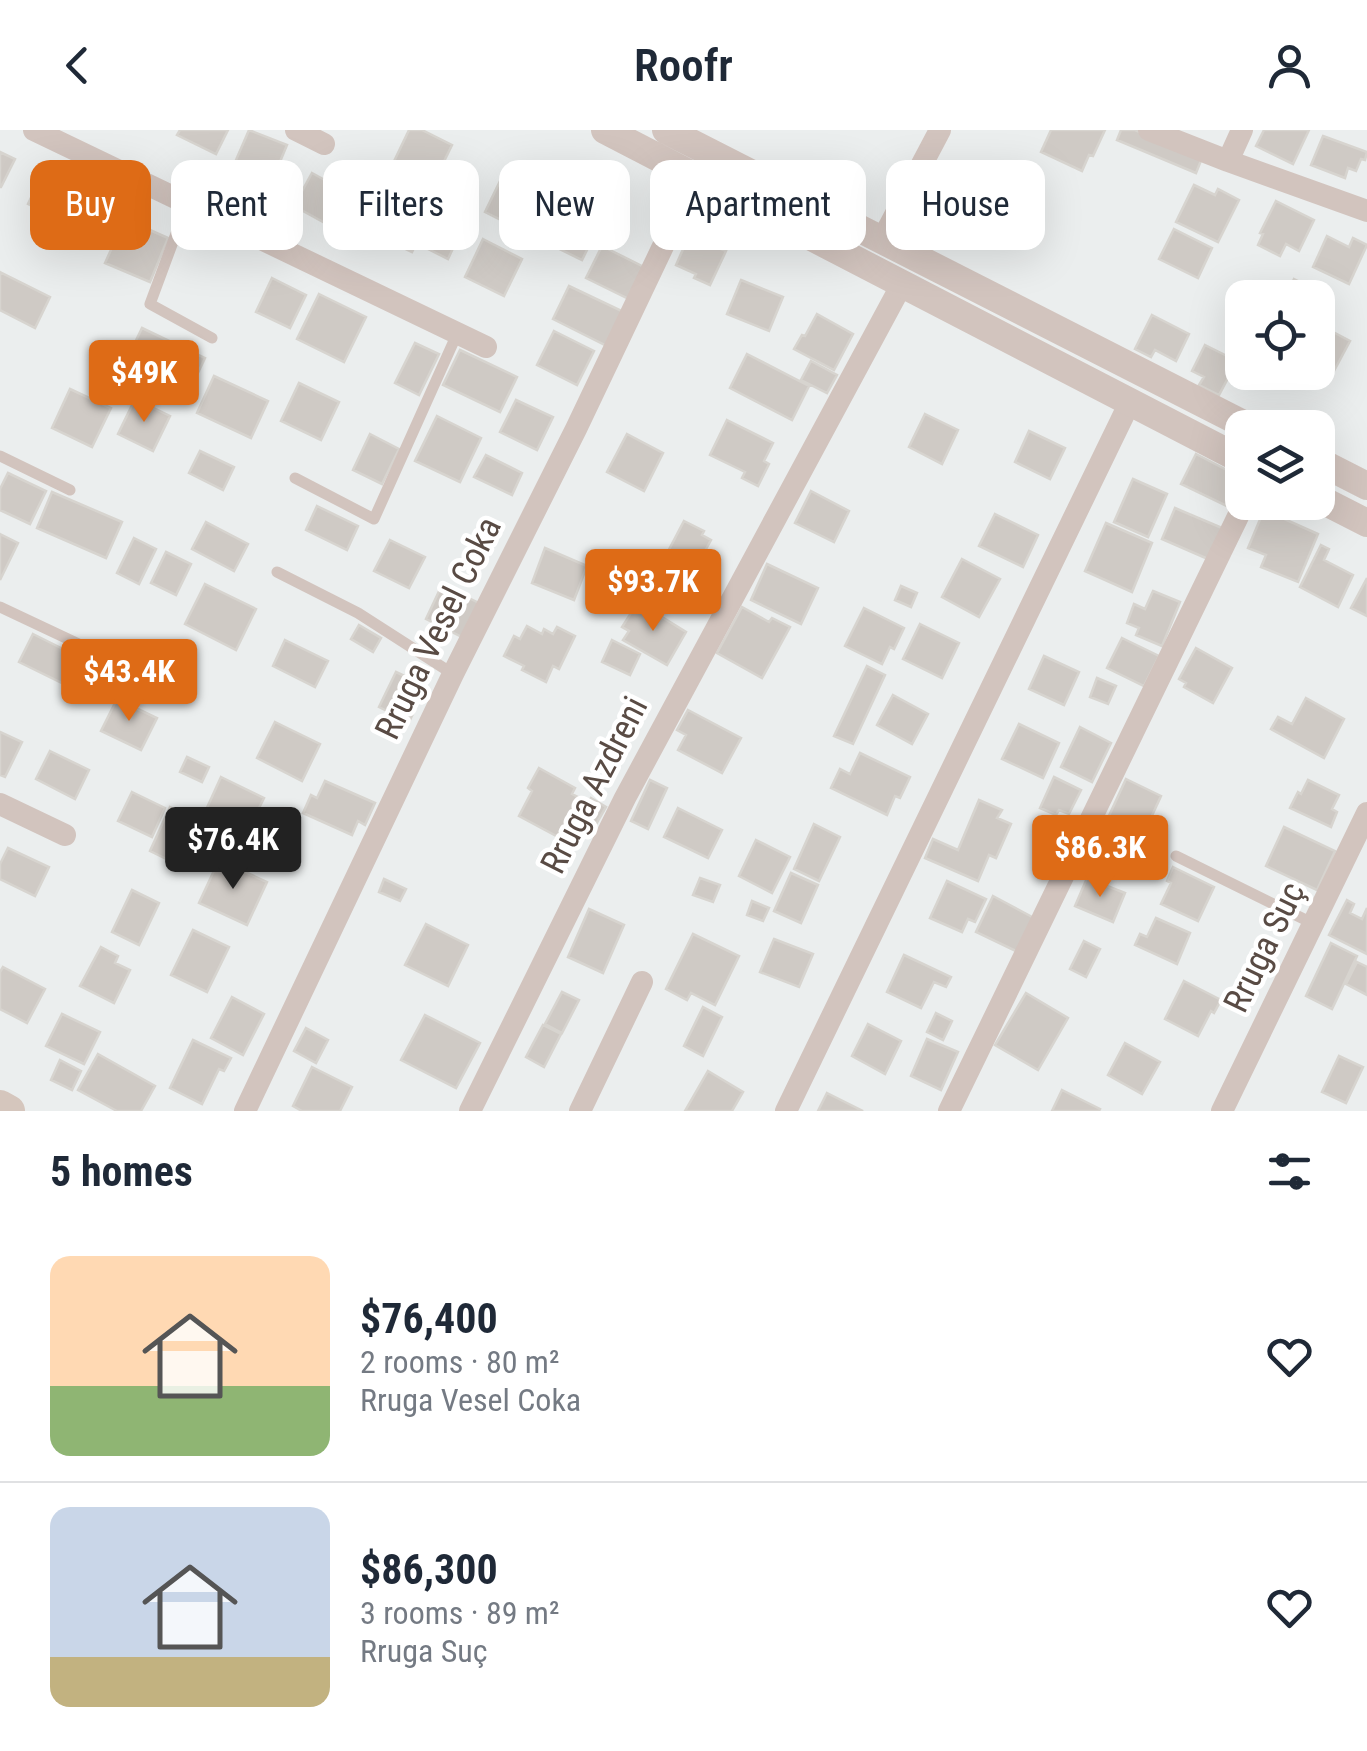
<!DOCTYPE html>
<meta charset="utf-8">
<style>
:root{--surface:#fff;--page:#f2f2f3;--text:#1f2937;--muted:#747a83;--line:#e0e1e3;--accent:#de6b16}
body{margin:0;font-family:"Roboto Condensed",sans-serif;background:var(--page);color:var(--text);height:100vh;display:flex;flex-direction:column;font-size:38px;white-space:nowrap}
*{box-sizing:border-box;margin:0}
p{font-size:32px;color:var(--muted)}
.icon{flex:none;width:55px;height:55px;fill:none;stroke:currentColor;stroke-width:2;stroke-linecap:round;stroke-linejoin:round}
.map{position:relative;height:981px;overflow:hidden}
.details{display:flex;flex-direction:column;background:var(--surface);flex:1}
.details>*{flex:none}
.guide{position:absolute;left:30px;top:30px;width:1308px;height:90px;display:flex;gap:20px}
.controls{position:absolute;left:1225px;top:150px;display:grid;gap:20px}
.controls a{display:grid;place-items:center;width:110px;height:110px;border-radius:20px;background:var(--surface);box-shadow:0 10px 40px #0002;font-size:50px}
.price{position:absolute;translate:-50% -85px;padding:0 22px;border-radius:10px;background:var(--accent);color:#fff;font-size:32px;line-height:65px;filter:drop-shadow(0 2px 5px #0008)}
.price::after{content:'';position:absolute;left:50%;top:60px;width:30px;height:22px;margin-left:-15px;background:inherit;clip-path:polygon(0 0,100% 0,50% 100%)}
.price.active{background:#222;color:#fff}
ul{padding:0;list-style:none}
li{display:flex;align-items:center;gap:30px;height:250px;padding:0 50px}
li+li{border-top:2px solid var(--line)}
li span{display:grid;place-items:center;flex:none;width:280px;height:200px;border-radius:20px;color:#555}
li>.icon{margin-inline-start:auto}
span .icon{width:120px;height:120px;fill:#fffc;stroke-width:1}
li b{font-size:42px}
h2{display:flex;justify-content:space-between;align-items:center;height:120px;padding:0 50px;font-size:42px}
.chip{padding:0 35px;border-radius:20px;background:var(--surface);box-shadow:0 10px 40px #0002;font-size:35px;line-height:90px}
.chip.active{background:var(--accent);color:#fff}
header{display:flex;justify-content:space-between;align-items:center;height:130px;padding:0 50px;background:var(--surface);font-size:45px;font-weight:600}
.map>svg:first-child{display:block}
</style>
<header><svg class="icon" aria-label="back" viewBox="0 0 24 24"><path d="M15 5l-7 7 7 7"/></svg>Roofr<svg class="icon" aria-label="person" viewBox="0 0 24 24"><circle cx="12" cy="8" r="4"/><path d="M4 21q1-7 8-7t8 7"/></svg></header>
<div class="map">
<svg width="1367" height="981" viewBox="0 0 1367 981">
<rect width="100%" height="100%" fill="#ebeeee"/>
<path fill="#cfcac5" stroke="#d7d4cf" stroke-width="2.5" d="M180,0H228L216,24L177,5Z
M249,0L287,15L274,46L236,30Z
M409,0H422L452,15L427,66L387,46Z
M1051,0H1105L1093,26L1089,25L1082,41L1041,22Z
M1121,0H1135L1202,28L1196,43L1117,10Z
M1264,0H1309L1293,34L1256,16Z
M1323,6L1367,22L1365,30L1361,29L1356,41L1348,38L1345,48L1311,35Z
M0,22L15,29L1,57H0Z
M47,34L89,55L70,95L28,74Z
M933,38L980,62L977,68L993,76L973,115L918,87L929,66L921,62Z
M312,43L354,66L336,99L294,76Z
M351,45L373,56L369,66L346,55Z
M502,47L544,67L527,103L485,82Z
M1194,55L1215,65L1218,59L1239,70L1218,112L1176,92Z
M1276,71L1314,90L1299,121L1286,114L1280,126L1258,115L1263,104L1260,103Z
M563,76L600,94L582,130L545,112Z
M410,84L426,93L412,122L395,114Z
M125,89L168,108L150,152L105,133Z
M439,90L461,101L448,129L426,118Z
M692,99L712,107L709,114L726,121L710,155L694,148L696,144L676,135Z
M1174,99L1212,118L1198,148L1159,129Z
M1327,106L1349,117L1353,108L1367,115L1349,154L1313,137Z
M483,109L522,129L504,166L465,147Z
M602,116L646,138L631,170L586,148Z
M0,142L50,167L35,198L0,180Z
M272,148L306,165L290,198L256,182Z
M1294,149L1328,166L1318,187V168H1285Z
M741,150L783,167L769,201L727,184Z
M569,156L624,182L607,216L553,189Z
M319,164L366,187L344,232L297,209Z
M817,184L853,204L834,240L794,219L802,205L805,206Z
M1152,185L1189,204L1176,231L1155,220L1151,227L1135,219Z
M1318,194L1350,211L1328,252L1320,248L1317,252L1298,242H1318Z
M142,198L205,228L184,272L121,242Z
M554,201L594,221L577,255L537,235Z
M415,213L439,224L419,265L395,253Z
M1205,215L1237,231L1219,265L1199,255L1204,247L1192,241Z
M460,220L517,247L500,282L443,255Z
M747,224L809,256L792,290L730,258Z
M811,231L837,245L827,263L801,250Z
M214,246L268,271L251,308L197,283Z
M299,253L339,272L321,310L281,291Z
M70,259L111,278L92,317L52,298Z
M135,269L170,286L153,321L118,304Z
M516,270L553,287L537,320L500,302Z
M925,284L958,300L942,334L909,317Z
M437,286L481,308L460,352L415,331Z
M727,290L773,313L764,331L769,334L758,356L742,348L745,342L710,325Z
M1029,301L1065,318L1050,349L1015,332Z
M370,304L399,319L382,354L353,340Z
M627,304L663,323L644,361L607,342Z
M200,321L234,337L223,360L189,343Z
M1196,324L1242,348V360L1233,379L1181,354Z
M486,325L522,343L512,365L474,347Z
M8,343L46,361L30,394L0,380V359Z
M1133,349L1167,364L1148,407L1114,392Z
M811,361L849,381L834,412L795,393Z
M52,362L122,392L106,428L37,398Z
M317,376L358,396L347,420L306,400Z
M1175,378L1222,398L1208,429L1162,409Z
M1264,380L1318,404L1298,452L1261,437L1266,425L1248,418Z
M995,384L1038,405L1023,437L979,416Z
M684,391L704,401L702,405L711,410L705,421L710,423L698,449L663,431Z
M206,392L248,414L234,441L192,419Z
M1106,393L1152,413L1132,462L1085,441Z
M0,404L18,413L0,450Z
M134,408L156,419L139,454L117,443Z
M390,410L425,427L409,458L374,441Z
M1321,415L1329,419L1324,430L1353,445L1338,477L1300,457Z
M545,418L587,436L574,470L532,453Z
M166,422L191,434L176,465L151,453Z
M962,429L1000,449L979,487L942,467Z
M767,434L818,458L801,494L751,470Z
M1367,448V486L1351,478Z
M205,454L256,479L236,520L185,494Z
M442,455L481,474L464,508L426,489Z
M901,456L917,463L911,477L895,470Z
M1153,461L1180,472L1162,516L1136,505L1139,498L1127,493L1134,474L1145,479Z
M638,472L686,502L667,535L623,510L629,501L622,497Z
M742,477L769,492L772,488L790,497L762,548L717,523Z
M864,478L904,498L894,519L890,517L882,534L845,516Z
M920,494L959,513L942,548L903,529Z
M359,495L381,508L373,522L351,509Z
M527,496L542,504L544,499L553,504L557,497L575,506L559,539L553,536L546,552L522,540L524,536L504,526L514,506L520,509Z
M33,504L77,526L64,554L19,532Z
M1122,508L1159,526L1144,556L1107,538Z
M285,510L328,531L315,557L273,536Z
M612,510L640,524L630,545L602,532Z
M1196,518L1232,538L1213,573L1184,557L1186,553L1179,549Z
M1044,526L1079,542L1064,575L1029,559Z
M867,536L885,545L853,614L834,606Z
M396,542L426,556L409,592L379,577Z
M1097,548L1116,556L1108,574L1090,567Z
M893,565L928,584L912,614L877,595Z
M1306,568L1344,589L1324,628L1271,599L1278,587L1292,594Z
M117,569L157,588L141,620L101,601Z
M688,580L741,608L722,643L678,620L686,605L677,600Z
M275,592L320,614L302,651L257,628Z
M1019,594L1059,613L1043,648L1002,629Z
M1080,597L1111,613L1092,652L1061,637Z
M0,602L22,612L5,647L0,645Z
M50,621L89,640L75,669L36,649Z
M860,623L910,647L900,668L895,666L887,685L831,658L840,639L850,644Z
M187,627L209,637L202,652L180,642Z
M539,638L575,658L572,664L580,668L567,692L570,693L562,709L519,686L532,661L528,658Z
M221,647L264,668L248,700L206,680Z
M1054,647L1081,660L1069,684L1059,680L1056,685L1040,678Z
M1126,649L1161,666L1143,705L1108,688Z
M650,650L667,658L648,699L631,691Z
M1308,650L1339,665L1332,679L1337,682L1331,697L1290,678L1298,662L1301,664Z
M325,651L375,673L365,695L358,691L352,705L303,683L311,665L317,668Z
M132,662L165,678L152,707L118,691Z
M591,668L606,677L595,696L580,688Z
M979,670L1002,680L997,688L1011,694L996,728L989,725L978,751L925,728L933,709L958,720Z
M170,677L208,696L187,739L150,721Z
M678,678L722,700L708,728L664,707Z
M814,694L840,707L819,751L794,739Z
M1105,696L1127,706L1119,724L1097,714Z
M1284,697L1335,721L1317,760L1266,736Z
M756,710L790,727L772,763L739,746Z
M8,718L49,737L35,766L0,749V734Z
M219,730L267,752L247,795L199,773Z
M1173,737L1214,757L1198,791L1161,774L1171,753L1167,751Z
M791,743L818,755L801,793L774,781Z
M700,748L720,755L713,772L693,765Z
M1087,748L1125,763L1113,792L1075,776Z
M384,749L406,759L400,771L379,762Z
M947,751L986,769L975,792L968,789L962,802L930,788Z
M132,760L159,773L139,815L112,802Z
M993,766L1034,788L1018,822L976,802Z
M1347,770L1354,774L1350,783L1362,789L1367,778V824L1329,805Z
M752,771L769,778L763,791L747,785Z
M589,779L624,795L603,843L568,827Z
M1156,788L1190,803L1177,834L1135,815L1140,804L1147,807Z
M426,794L468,815L448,856L405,835Z
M193,800L229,817L207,862L171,845Z
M693,804L739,826L715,875L691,863L687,870L666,859Z
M774,809L813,824L799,857L760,842Z
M1084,811L1100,819L1086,847L1070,839Z
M1331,813L1357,826L1332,879L1306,866Z
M101,817L118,826L115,833L130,840L114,873L80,856Z
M904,825L951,847L946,857L934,852L921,878L887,862Z
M1357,832L1367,837V865L1346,854Z
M3,837L45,859L27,893L0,879V842Z
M1184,851L1221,870L1214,883L1211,881L1198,906L1165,889Z
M562,862L579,870L562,903L545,894Z
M1026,863L1068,888L1038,940L995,915Z
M232,867L264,884L243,925L211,908Z
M703,877L722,887L703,926L684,916Z
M936,883L952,891L943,910L927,902Z
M62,884L100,902L84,934L46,916Z
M425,885L480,913L456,958L401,930Z
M868,894L901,911L885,944L852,926Z
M543,895L561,904L544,937L526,927Z
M306,898L328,910L316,933L294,921Z
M927,909L958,922L941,960L911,946Z
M193,910L231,928L224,941L219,939L202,974L170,958Z
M1125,913L1160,932L1142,964L1108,945Z
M98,924L155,956L141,981H117L78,960Z
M1339,926L1363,937L1346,973L1322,962Z
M60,930L81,941L72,960L51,950Z
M312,937L352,957L340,981H302L293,976Z
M708,941L743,962L732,981H685Z
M1062,960L1100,979L1099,981H1052Z
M827,963L863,981H818Z"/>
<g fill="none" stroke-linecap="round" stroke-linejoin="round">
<path stroke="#d2c4be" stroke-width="11" d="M187,74L150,174L212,208
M0,326L70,360
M295,348L374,389L457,204
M277,442L358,483L453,544
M0,477L121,534
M1176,726L1314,794"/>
<path stroke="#d2c4be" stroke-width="22" d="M34,0L486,217
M296,0L324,14
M1149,0L1228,31L1367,81
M1228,31L1242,0
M882,110L940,0
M0,674L65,705
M245,981L453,544L576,299L696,47
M470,981L625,668L902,154
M580,981L642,852
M786,981L1130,272
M949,981L1245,372
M1222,981L1367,683"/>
<path stroke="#d2c4be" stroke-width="28" d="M605,0L1242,330
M666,0L1251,298
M1318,331L1367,356
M1318,368L1367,393"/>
<path stroke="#d5c6bd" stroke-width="32" d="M0,976L9,981"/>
</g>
<g text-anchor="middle" stroke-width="9" stroke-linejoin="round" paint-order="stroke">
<g font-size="35" fill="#594b44" stroke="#fff">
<text transform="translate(438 498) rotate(-64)" y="12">Rruga Vesel Coka</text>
<text transform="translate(594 655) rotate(-63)" y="12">Rruga Azdreni</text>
<text transform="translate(1264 817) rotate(-64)" y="12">Rruga Suç</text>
</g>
</g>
</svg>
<div class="controls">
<a><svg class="icon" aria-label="locate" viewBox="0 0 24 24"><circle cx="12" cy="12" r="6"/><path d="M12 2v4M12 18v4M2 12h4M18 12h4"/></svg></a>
<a><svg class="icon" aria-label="layers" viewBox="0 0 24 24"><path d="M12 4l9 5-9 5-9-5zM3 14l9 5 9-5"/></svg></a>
</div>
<b class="price" style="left:144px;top:295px">$49K</b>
<b class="price" style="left:653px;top:504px">$93.7K</b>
<b class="price" style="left:129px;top:594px">$43.4K</b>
<b class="price active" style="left:233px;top:762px">$76.4K</b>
<b class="price" style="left:1100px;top:770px">$86.3K</b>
<div class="guide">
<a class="chip active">Buy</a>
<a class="chip">Rent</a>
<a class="chip">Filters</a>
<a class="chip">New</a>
<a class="chip">Apartment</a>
<a class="chip">House</a>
</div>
</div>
<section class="details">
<h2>5 homes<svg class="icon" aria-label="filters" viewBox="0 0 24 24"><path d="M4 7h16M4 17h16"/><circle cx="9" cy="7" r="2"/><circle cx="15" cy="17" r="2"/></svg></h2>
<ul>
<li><span style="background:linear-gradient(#ffd9b3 65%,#8fb573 0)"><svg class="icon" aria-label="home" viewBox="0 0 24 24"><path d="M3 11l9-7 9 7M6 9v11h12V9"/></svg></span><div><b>$76,400</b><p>2 rooms · 80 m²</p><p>Rruga Vesel Coka</p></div><svg class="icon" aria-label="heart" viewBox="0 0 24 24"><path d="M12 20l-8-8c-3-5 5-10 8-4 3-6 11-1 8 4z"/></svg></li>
<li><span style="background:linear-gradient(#c9d6e8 75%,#c2b280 0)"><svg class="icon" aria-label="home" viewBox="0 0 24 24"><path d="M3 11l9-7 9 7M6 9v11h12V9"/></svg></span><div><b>$86,300</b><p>3 rooms · 89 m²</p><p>Rruga Suç</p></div><svg class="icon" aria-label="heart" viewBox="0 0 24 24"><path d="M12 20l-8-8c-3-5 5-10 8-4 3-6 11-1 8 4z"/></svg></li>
</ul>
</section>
